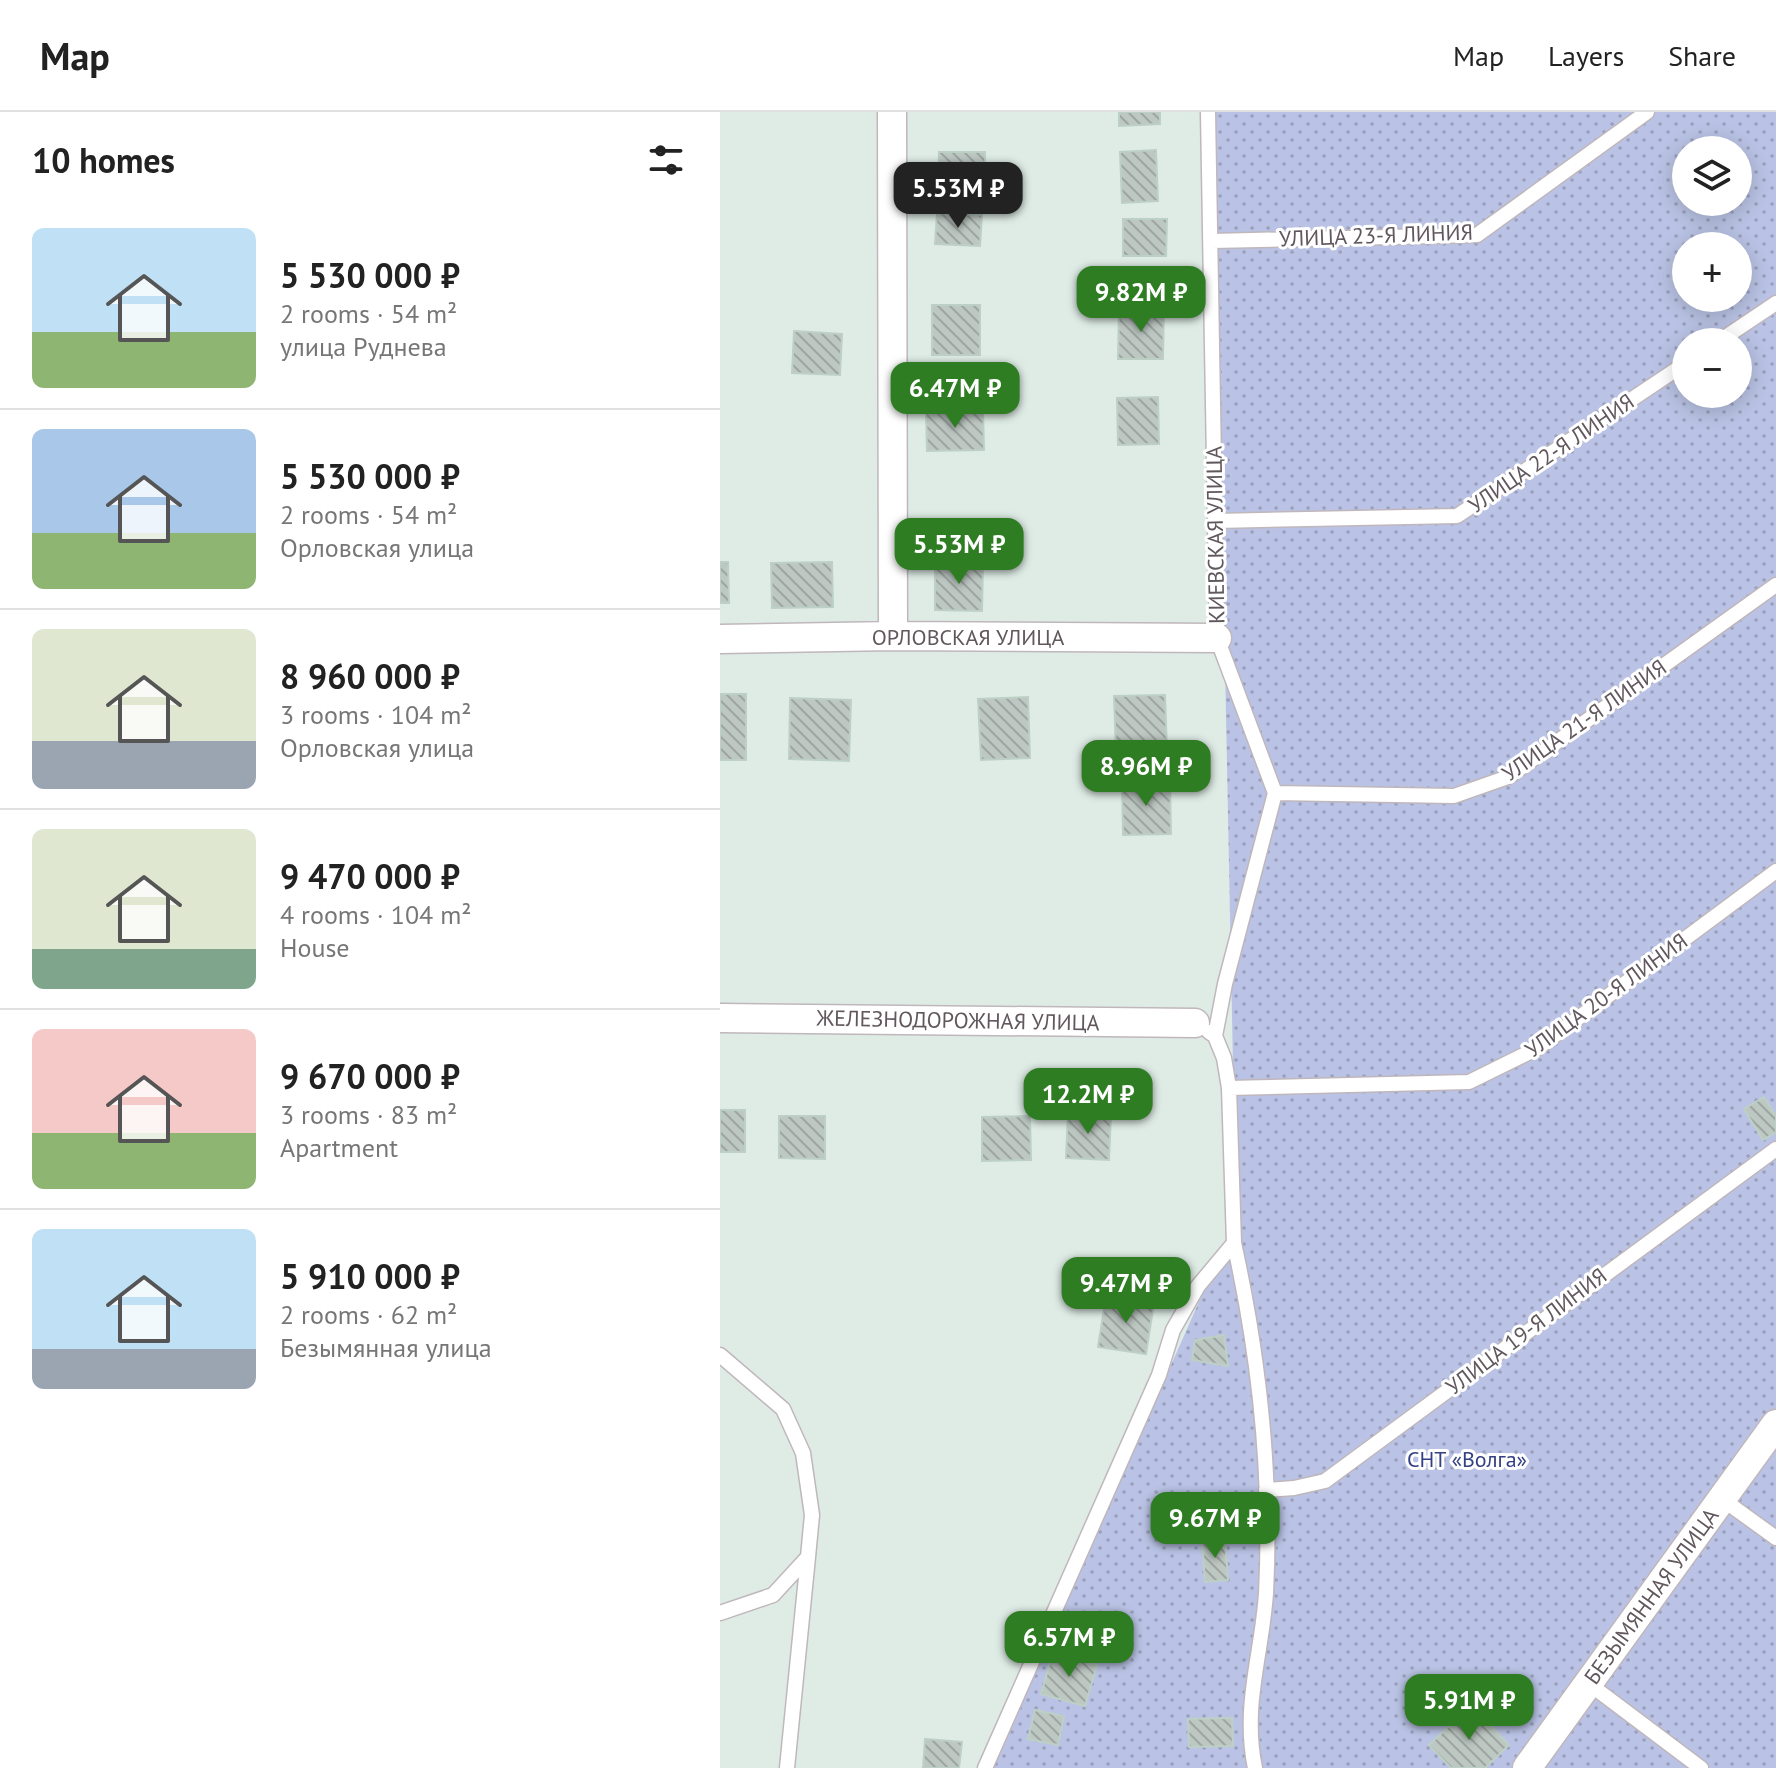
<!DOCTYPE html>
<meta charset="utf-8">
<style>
:root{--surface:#fff;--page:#f6f6f6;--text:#222;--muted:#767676;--line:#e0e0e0;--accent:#2f7d23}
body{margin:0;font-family:"PT Sans",sans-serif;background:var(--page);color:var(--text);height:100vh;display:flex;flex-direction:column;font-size:30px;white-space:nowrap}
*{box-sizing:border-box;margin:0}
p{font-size:26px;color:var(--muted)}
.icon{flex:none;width:44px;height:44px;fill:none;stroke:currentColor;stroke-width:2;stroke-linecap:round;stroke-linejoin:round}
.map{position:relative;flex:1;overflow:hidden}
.details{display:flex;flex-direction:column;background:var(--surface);width:720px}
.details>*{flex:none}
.tools{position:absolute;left:952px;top:24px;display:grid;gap:16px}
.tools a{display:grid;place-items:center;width:80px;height:80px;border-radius:50%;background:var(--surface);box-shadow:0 4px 20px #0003;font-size:40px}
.price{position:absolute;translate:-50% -68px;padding:0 18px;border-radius:16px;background:var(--accent);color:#fff;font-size:26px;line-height:52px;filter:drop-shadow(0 2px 4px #0008)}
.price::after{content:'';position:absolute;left:50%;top:48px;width:24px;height:18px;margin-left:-12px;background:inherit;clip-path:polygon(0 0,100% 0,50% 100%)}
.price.selected{background:#222;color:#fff}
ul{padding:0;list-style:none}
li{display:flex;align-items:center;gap:24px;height:200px;padding:0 32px}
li+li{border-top:2px solid var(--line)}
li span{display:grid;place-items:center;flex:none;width:224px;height:160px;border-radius:12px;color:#555}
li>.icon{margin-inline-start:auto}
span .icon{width:96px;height:96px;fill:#fffc;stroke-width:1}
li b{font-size:34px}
h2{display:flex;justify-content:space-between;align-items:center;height:96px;padding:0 32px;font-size:34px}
header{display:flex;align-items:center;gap:48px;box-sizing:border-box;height:112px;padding:0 40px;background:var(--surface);border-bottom:2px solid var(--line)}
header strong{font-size:38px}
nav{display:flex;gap:44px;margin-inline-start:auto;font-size:28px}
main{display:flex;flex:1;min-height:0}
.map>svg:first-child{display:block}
</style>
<header>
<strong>Map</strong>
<nav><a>Map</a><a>Layers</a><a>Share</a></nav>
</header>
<main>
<section class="details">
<h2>10 homes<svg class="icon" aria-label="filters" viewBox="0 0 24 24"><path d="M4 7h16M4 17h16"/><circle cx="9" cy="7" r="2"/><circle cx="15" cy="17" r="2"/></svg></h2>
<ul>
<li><span style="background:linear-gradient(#bfe0f5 65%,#8fb573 0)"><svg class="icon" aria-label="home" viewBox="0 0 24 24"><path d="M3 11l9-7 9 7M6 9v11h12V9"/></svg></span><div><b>5 530 000 ₽</b><p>2 rooms · 54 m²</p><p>улица Руднева</p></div></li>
<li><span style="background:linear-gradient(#a9c7e8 65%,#8fb573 0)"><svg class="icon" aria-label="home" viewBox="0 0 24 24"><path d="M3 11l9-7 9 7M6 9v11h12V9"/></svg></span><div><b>5 530 000 ₽</b><p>2 rooms · 54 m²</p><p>Орловская улица</p></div></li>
<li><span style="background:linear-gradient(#dfe7d0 70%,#9aa5b1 0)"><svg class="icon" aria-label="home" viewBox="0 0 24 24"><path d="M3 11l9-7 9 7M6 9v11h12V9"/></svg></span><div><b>8 960 000 ₽</b><p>3 rooms · 104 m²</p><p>Орловская улица</p></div></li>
<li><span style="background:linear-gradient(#dfe7d0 75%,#7fa58c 0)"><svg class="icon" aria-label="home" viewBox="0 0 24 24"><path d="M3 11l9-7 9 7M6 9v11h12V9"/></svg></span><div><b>9 470 000 ₽</b><p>4 rooms · 104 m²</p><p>House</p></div></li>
<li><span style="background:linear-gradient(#f6c9c9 65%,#8fb573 0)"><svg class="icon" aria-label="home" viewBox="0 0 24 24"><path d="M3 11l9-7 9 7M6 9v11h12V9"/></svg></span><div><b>9 670 000 ₽</b><p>3 rooms · 83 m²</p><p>Apartment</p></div></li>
<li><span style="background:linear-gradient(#bfe0f5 75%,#9aa5b1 0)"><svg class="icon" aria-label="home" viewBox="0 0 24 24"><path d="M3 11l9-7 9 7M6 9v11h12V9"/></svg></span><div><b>5 910 000 ₽</b><p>2 rooms · 62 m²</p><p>Безымянная улица</p></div></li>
</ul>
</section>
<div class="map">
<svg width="1056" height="1656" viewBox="0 0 1056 1656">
<defs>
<pattern id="park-dots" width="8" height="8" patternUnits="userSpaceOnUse" patternTransform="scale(2)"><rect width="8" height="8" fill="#bac3e5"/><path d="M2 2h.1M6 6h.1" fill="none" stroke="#9ba1bd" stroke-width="1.8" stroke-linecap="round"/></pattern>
<pattern id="building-back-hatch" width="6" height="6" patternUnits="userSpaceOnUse" patternTransform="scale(2)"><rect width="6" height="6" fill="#bec8c3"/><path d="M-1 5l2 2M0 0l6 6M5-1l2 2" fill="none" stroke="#9ea5a2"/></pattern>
</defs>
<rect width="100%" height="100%" fill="#dfece6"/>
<path fill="url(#park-dots)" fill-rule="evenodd" d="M494,0H1056V1656H273L516,1106ZM966,38H1018V90H966ZM966,134H1018V186H966ZM966,230H1018V282H966Z"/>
<path fill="url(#building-back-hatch)" stroke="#bdd0c6" stroke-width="2" d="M399,0H440V12L399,14Z
M436,38L438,89L402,91L400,40Z
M219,40H265V83L218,82Z
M217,101L262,103L260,134L215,132Z
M403,107H447L446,144H403Z
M212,193H260V243H212Z
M399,196H444L443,247H398Z
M74,219L122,222L120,263L72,261Z
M438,285L439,332L398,333L397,286Z
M263,298L264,338L207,339L206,299Z
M215,449L263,450L262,499L215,498Z
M0,450H8L9,491H0Z
M112,450L113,495L52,496L51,451Z
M0,582H26V648H0Z
M445,583L447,639L396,641L394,584Z
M308,585L310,646L261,648L258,587Z
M70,586L131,588L129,649L69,647Z
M450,669L451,722L403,723L402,670Z
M1044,985L1056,1004V1020L1043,1028L1024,997Z
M0,998H25V1040H0Z
M348,1000L391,1002L389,1048L346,1046Z
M59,1004H105V1047L59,1046Z
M310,1004L311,1048L262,1049V1005Z
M386,1184L434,1191L426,1242L378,1235Z
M504,1223L508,1254L472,1248L475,1228Z
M505,1427L508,1468L485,1470L482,1429Z
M333,1540L377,1553L365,1594L321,1582Z
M751,1593L789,1633L765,1656H731L709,1633Z
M315,1598L344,1604L338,1633L308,1627Z
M512,1606L513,1634L469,1635L468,1607Z
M205,1627L242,1630L239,1656H203Z"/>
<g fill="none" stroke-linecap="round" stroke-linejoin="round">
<defs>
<path id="service" d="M488,0L497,526L555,681L505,872L495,924
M491,129L757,123L927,0
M998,230L1056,191
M495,409L737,404L966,251
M555,681L734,684L788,665L1056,473
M509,976L749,970L818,936L1056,759
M514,1131C539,1244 552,1365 546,1481C542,1542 522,1594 535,1656
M0,1243L63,1297L83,1341L92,1403L88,1445L53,1483L0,1501
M546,1378L574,1376L605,1369L1056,1037
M1002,1387L1056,1426
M868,1571L981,1656
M67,1656L88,1445
M265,1656L439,1263L453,1218L478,1174L514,1131L509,976L504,946L495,924L489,920"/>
<path id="minor" d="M172,0L173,524
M0,527L173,524L497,526
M0,906L475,911
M807,1656L1056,1312"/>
</defs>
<use href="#service" stroke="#bfb7bc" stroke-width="17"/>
<use href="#minor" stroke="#bfb7bc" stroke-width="31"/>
<use href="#service" stroke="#fff" stroke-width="14"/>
<use href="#minor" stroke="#fff" stroke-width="28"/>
</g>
<g text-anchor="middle" stroke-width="6" stroke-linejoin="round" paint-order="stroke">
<g font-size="22" fill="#61585e" stroke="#fff">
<text transform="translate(656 123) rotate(-2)" y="8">УЛИЦА 23-Я ЛИНИЯ</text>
<text transform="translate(831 341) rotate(-34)" y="8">УЛИЦА 22-Я ЛИНИЯ</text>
<text transform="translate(495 423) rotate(-91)" y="8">КИЕВСКАЯ УЛИЦА</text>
<text x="248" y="533">ОРЛОВСКАЯ УЛИЦА</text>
<text transform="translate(864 608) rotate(-35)" y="8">УЛИЦА 21-Я ЛИНИЯ</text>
<text transform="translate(886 883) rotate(-36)" y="8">УЛИЦА 20-Я ЛИНИЯ</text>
<text transform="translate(238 908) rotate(1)" y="8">ЖЕЛЕЗНОДОРОЖНАЯ УЛИЦА</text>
<text transform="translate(806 1219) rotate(-37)" y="8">УЛИЦА 19-Я ЛИНИЯ</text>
<text transform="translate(931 1484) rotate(-54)" y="8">БЕЗЫМЯННАЯ УЛИЦА</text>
</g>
<g font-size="22" fill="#334085" stroke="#fff">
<text x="747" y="1355">СНТ «Волга»</text>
</g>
</g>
</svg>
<div class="tools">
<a><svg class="icon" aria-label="layers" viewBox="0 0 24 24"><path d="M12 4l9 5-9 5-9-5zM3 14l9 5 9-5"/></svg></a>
<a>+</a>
<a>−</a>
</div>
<b class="price selected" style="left:238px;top:118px">5.53M ₽</b>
<b class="price" style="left:421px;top:222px">9.82M ₽</b>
<b class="price" style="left:235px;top:318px">6.47M ₽</b>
<b class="price" style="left:239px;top:474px">5.53M ₽</b>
<b class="price" style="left:426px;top:696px">8.96M ₽</b>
<b class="price" style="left:368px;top:1024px">12.2M ₽</b>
<b class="price" style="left:406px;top:1213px">9.47M ₽</b>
<b class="price" style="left:495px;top:1448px">9.67M ₽</b>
<b class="price" style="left:349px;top:1567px">6.57M ₽</b>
<b class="price" style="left:749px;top:1630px">5.91M ₽</b>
</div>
</main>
